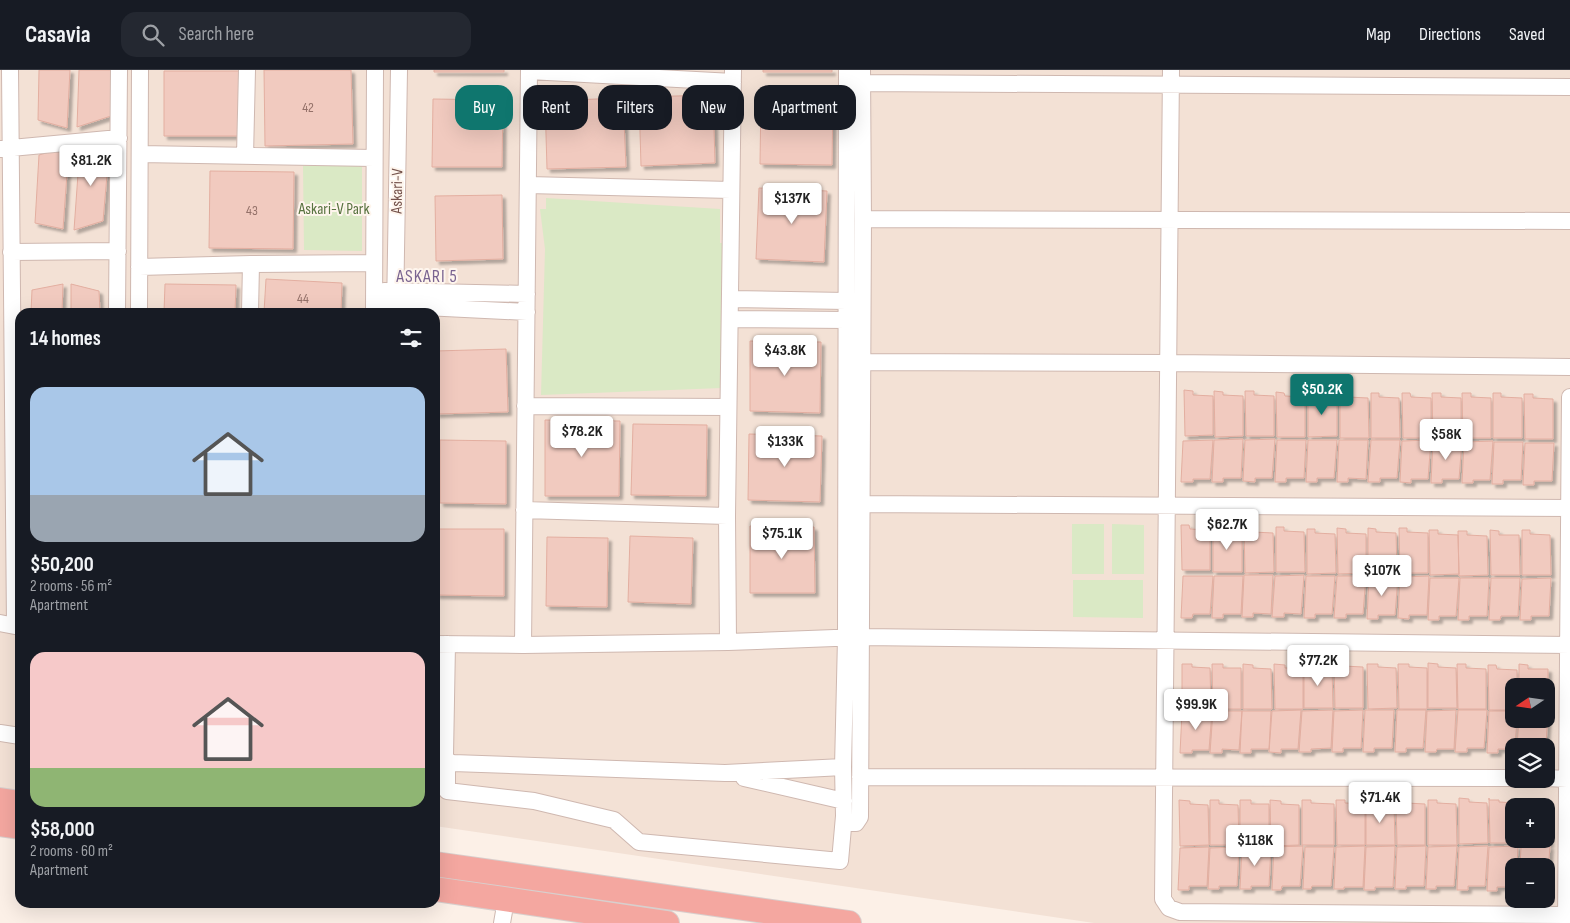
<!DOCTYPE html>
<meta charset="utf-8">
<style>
:root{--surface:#171b24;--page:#242831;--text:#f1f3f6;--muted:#9ea1a6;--line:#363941;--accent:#0f766e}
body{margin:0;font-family:"Sofia Sans Condensed",sans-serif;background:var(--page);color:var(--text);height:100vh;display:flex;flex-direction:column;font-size:19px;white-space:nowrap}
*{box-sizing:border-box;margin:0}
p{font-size:16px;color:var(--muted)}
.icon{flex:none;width:28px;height:28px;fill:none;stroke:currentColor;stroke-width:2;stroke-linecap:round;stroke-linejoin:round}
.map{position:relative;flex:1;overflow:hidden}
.side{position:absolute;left:15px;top:238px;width:425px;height:600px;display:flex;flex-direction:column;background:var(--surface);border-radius:15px;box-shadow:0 5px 20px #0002}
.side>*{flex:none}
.top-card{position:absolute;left:455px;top:15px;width:475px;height:45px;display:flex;gap:10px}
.needle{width:32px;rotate:257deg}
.fabs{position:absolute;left:1505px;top:608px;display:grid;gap:10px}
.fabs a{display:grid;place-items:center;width:50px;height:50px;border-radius:10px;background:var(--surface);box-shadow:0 5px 20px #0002;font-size:25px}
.price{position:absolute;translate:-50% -42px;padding:0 11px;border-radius:5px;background:#fff;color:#222;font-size:16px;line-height:32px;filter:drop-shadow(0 1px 2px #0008)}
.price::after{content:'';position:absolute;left:50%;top:30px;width:15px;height:11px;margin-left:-8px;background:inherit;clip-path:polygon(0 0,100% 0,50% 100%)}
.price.current{background:var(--accent);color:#fff}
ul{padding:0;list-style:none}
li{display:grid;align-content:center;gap:10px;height:265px;padding:0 15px}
li span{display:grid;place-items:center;height:155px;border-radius:15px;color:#555}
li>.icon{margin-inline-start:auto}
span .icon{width:90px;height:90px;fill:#fffc;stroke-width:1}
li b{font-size:21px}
h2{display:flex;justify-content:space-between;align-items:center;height:60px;padding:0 15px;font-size:21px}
.pill{padding:0 18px;border-radius:15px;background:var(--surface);box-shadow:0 5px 20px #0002;font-size:18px;line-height:45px}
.pill.current{background:var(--accent);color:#fff}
header{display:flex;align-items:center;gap:30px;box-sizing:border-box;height:70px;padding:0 25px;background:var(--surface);border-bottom:1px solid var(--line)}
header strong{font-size:24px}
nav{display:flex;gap:28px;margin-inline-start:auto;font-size:18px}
.search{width:350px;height:45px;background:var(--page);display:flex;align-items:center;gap:12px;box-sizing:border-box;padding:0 18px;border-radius:15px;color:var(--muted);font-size:19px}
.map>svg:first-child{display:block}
</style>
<header>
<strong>Casavia</strong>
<div class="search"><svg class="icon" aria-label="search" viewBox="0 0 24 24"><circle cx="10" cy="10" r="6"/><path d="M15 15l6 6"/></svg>Search here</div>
<nav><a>Map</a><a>Directions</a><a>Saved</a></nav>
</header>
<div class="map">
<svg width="1570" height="853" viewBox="0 0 1570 853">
<defs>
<filter id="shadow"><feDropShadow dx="3.5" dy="3.5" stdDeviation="1" flood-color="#0004"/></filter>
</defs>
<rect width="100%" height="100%" fill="#fcf0e7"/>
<path fill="#f3e1d5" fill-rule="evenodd" d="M0,0H1570V853H1094L435,756V242H20V737L0,736ZM1514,616H1546V649H1514ZM1514,676H1546V709H1514ZM1514,736H1546V769H1514ZM1514,796H1546V829H1514Z"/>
<path fill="#dae9c5" d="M303,96H362V181L304,180Z
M546,128L720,139V173H722V318L541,325L545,179L540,139H546Z
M1072,454H1104V504H1072Z
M1112,454L1144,455V504H1112Z
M1073,510H1143V548L1073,547Z"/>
<path fill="#f1cabf" stroke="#e3aea0" filter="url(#shadow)" d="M39,0H70L67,58L38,50Z
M79,0H111V46L77,57Z
M264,0H351L353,74L265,76Z
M434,0H504V2H434Z
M763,0H832V2H763Z
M164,1H242L243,66H164Z
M761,23L833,24L832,95L760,94Z
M713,25L715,93L641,96L639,27Z
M623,28L626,97L547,99L545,31Z
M433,29L503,30L502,97H432Z
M69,76L63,159L35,153L39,85Z
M80,76L109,82L103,151L74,160Z
M210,101L294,102L293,179L209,178Z
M759,118L827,121L824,192L756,189Z
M502,125L503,189L436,191L435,126Z
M266,209L342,213L341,242H264Z
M63,214L62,242H31L32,220Z
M71,214L99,221L100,242H71Z
M165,214L236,215L235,242H164Z
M750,271L821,272L820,343L750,341Z
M506,279L508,342L436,344L435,281Z
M1184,320L1193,321V325L1213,326V365L1185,366Z
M1214,321L1223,322V325L1243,326V366L1215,367Z
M1245,321H1254V325L1274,326V366H1246Z
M1276,322L1284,323L1285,326L1305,327V367H1277Z
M1308,322H1316V326L1337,327V366L1308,367Z
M1340,323H1348V327L1368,328L1369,368H1340Z
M1371,323H1379V327L1399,328L1400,368H1371Z
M1402,323H1410L1411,327L1431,328V368H1403Z
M1432,323H1441V327L1461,328V368H1433Z
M1462,323H1471V327L1491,328V368H1463Z
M1493,323H1501V327L1522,328V368H1493Z
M1524,324H1533V328L1553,329V369H1525Z
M545,350L620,351L619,426H545Z
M633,354L707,355L706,426L631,425Z
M749,364L822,366L820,432L748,430Z
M1243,369L1241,408H1223V412H1212L1214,370Z
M1275,369L1272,408H1255V412L1243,411L1245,370Z
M440,370L506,371V434L440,433Z
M1213,370L1210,409H1193V412H1181L1183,371Z
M1277,370H1306L1304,408H1286V412H1275Z
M1308,370H1337L1334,408H1317V412H1306Z
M1339,370H1368L1366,409L1348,408V412H1337Z
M1371,370H1400L1397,408H1380V412H1368Z
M1431,370L1428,409H1411V413L1400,412L1402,371Z
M1433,371H1462L1459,409H1442V413H1431Z
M1493,371L1490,410H1473V413H1462L1464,372Z
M1494,372H1523L1521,410H1503V414H1492Z
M1525,373H1554L1552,411H1534V415H1523Z
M1181,455H1189L1190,459L1210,460V500H1182Z
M750,456L814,457L815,523H750Z
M1213,457L1221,458V462H1242V502H1213Z
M1276,457H1284V461L1304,462L1305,502H1276Z
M1244,458H1253V462L1273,463L1274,502L1245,503Z
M1337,458L1346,459V463L1366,464V503L1338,504Z
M1368,458L1376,459V462L1396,463L1397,503H1368Z
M1399,458H1407V462L1428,463V503H1400Z
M436,459H504V526L436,525Z
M1307,459H1315V463L1335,464L1336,503L1307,504Z
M1429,460H1438V464L1458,465L1459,504L1430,505Z
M1490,460L1499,461V465H1519L1520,505H1491Z
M1522,460H1530V464L1550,465L1551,505H1522Z
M1458,461H1467V465L1487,466L1488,505L1459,506Z
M630,466L693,468L691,534L628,532Z
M547,467L608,468L607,537L546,536Z
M1244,505H1273L1271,544L1253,543V547H1242Z
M1304,505L1301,544L1284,543V547H1272L1275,506Z
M1183,506H1213L1210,544H1193L1192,548H1181Z
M1214,506H1243L1241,544H1223V548H1212Z
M1306,506H1335L1332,544H1315V548H1304Z
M1337,506H1366L1363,544H1346V548H1334Z
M1429,506L1427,545H1409V549L1398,548L1400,507Z
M1369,507H1398L1395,545H1378V549H1367Z
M1430,508H1459L1456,546H1439V550H1428Z
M1460,508H1489L1487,546H1469V550H1458Z
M1491,508H1520L1518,546H1501L1500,550H1489Z
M1551,508L1549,546H1531V550H1520L1522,509Z
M1304,593L1314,594V597H1332L1333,638H1304Z
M1334,593H1344V596L1363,597V638H1335Z
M1428,593L1438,594V597L1456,598L1457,638H1428Z
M1182,594H1192V597L1210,598L1211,639H1182Z
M1212,594H1223V598H1241V639H1213Z
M1243,594L1253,595V598L1271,599L1272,639H1243Z
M1274,594L1285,595V598H1303V639H1275Z
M1367,594H1378V597L1396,598L1397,638L1368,639Z
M1398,594H1409V597L1427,598V639H1399Z
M1457,594H1466V598L1486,599V639H1458Z
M1519,594L1528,595V599H1548V639H1546V616H1519Z
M1488,595H1496L1497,599L1517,600V616H1514V640H1489Z
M1301,640L1298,679H1281V683L1269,682L1272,641Z
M1333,640L1331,678L1311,679V682H1299L1302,641Z
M1363,640L1361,678H1343V682H1332L1334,641Z
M1365,640H1394L1392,678H1374V682H1363Z
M1397,640H1426L1423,678H1406V682H1395Z
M1456,640L1454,679H1437L1436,682H1425L1427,641Z
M1458,640H1487L1484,678H1467V682H1455Z
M1546,640H1548L1546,676H1517L1519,649H1546Z
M1212,641L1209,680H1192V683H1180L1182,642Z
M1213,641H1242L1239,680L1222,679V683H1210Z
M1242,641H1271L1269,679H1251V683H1240Z
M1489,641H1514V649H1517L1515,676H1514V679H1498V683H1487Z
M1459,728L1469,729V732L1487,733L1488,773L1459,774Z
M1489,728V730H1499V732L1518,733V736H1514V769H1518L1519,773H1490Z
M1521,729H1529V733L1549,734L1550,774H1521V769H1546V736H1521Z
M1179,730L1190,731V734L1208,735L1209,775L1180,776Z
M1210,730H1219V734L1238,735L1239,775H1210Z
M1240,730H1251V734H1269V774L1240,775Z
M1270,730L1281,731V734L1299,735V775L1271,776Z
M1302,730H1311V733L1334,734V775H1302Z
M1336,730H1345V733L1365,734V775H1337Z
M1366,730L1375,731V734H1394L1395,775H1366Z
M1396,730H1407V733L1425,734V775H1397Z
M1428,730H1437V733L1456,734L1457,775H1428Z
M1303,776L1300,816H1282L1281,820H1272L1274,777Z
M1365,776L1363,817H1344V819H1334L1336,777Z
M1395,776L1393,817H1375V820H1364L1366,777Z
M1426,776L1424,816H1406V819H1395L1397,777Z
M1457,776L1454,816H1436V819H1426L1428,777Z
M1488,776L1485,816H1468V820H1457L1459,777Z
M1518,776L1517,796H1514V817H1497V821H1487L1489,777Z
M1550,776L1547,817H1546V796H1520L1521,777Z
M1209,777L1207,816H1189V820H1178L1180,778Z
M1239,777L1237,816H1219V819H1208L1210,778Z
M1242,777H1271L1269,816H1251V819H1240Z
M1305,777H1334L1331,816H1312L1311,819H1303Z"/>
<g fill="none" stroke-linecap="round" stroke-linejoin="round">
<defs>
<path id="minor" d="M10,0L15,556
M847,0L846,568L843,697L844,746L849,753H856L860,747L863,149L862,0
M1171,0L1163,829L1169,838L1180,842L1566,845
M529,1L733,12
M862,13L1570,17
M0,79L119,68
M140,84L374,88
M245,86L247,0
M528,115L731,120
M863,149L1570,151
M11,182L118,181
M139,197L251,194L374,193
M384,221L527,224
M730,229L846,231
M384,235L527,242
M117,242L119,0
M139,242L140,0
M250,242L251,194
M374,242L375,0
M395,242L399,0
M730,249L846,250
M862,292L1168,293L1570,297
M525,336L728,337
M862,434L1569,438
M524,440L727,446
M0,553L20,557
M728,572L727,446L733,0
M435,574L523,575L728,572L861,567L1570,575
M447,574L445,685L447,691V721L534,731L614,750L639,772L840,791L844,746
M523,575L529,0
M0,663L20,666
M447,691L453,693L725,703L843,697
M860,707L1514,708
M744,708L844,731
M1546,708L1567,709
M502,853L506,830
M1566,853L1570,327"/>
<path id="highway" d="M0,730L20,733
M0,754L20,757
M435,794L849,853
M435,819L667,853"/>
</defs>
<use href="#minor" stroke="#cfb8b0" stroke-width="18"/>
<use href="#highway" stroke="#d8cfcd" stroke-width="26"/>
<use href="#minor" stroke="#fff" stroke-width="16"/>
<use href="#highway" stroke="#f4a7a0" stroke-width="24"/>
</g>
<g text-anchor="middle" stroke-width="4" stroke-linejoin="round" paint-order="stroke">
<g font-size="14" fill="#947169">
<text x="308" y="42">42</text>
<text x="252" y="145">43</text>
<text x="303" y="233">44</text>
</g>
<g font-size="16" fill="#75534c" stroke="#fef5ed">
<text transform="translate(396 121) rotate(-89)" y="6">Askari-V</text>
</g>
<g font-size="16" fill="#597441" stroke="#fef5ed">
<text x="334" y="144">Askari-V Park</text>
</g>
<g font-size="18" letter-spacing="1" fill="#7a6491" stroke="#fef5ed">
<text x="427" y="212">ASKARI 5</text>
</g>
</g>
</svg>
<div class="fabs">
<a><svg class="needle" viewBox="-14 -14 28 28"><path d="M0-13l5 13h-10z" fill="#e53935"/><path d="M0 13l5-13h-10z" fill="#9ea1a6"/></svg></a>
<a><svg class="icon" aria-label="layers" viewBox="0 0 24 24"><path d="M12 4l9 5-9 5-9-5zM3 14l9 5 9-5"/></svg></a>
<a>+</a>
<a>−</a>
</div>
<b class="price" style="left:91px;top:117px">$81.2K</b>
<b class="price" style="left:792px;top:155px">$137K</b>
<b class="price" style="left:785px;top:307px">$43.8K</b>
<b class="price current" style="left:1322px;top:346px">$50.2K</b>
<b class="price" style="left:582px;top:388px">$78.2K</b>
<b class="price" style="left:1446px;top:391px">$58K</b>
<b class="price" style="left:785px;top:398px">$133K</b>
<b class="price" style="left:1227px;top:481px">$62.7K</b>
<b class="price" style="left:782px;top:490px">$75.1K</b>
<b class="price" style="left:1382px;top:527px">$107K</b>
<b class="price" style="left:1318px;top:617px">$77.2K</b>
<b class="price" style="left:1196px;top:661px">$99.9K</b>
<b class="price" style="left:1380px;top:754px">$71.4K</b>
<b class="price" style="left:1255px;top:797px">$118K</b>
<div class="top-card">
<a class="pill current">Buy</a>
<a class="pill">Rent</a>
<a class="pill">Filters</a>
<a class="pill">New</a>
<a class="pill">Apartment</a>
</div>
<section class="side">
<h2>14 homes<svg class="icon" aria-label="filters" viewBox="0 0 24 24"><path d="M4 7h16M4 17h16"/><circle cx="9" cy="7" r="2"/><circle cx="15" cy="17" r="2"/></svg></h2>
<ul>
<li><span style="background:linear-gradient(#a9c7e8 70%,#9aa5b1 0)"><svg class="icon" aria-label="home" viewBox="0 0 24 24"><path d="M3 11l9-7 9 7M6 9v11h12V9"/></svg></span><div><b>$50,200</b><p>2 rooms · 56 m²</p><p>Apartment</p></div></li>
<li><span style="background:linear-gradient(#f6c9c9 75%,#8fb573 0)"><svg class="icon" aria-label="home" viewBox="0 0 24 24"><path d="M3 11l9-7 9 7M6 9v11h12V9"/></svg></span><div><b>$58,000</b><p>2 rooms · 60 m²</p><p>Apartment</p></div></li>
</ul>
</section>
</div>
